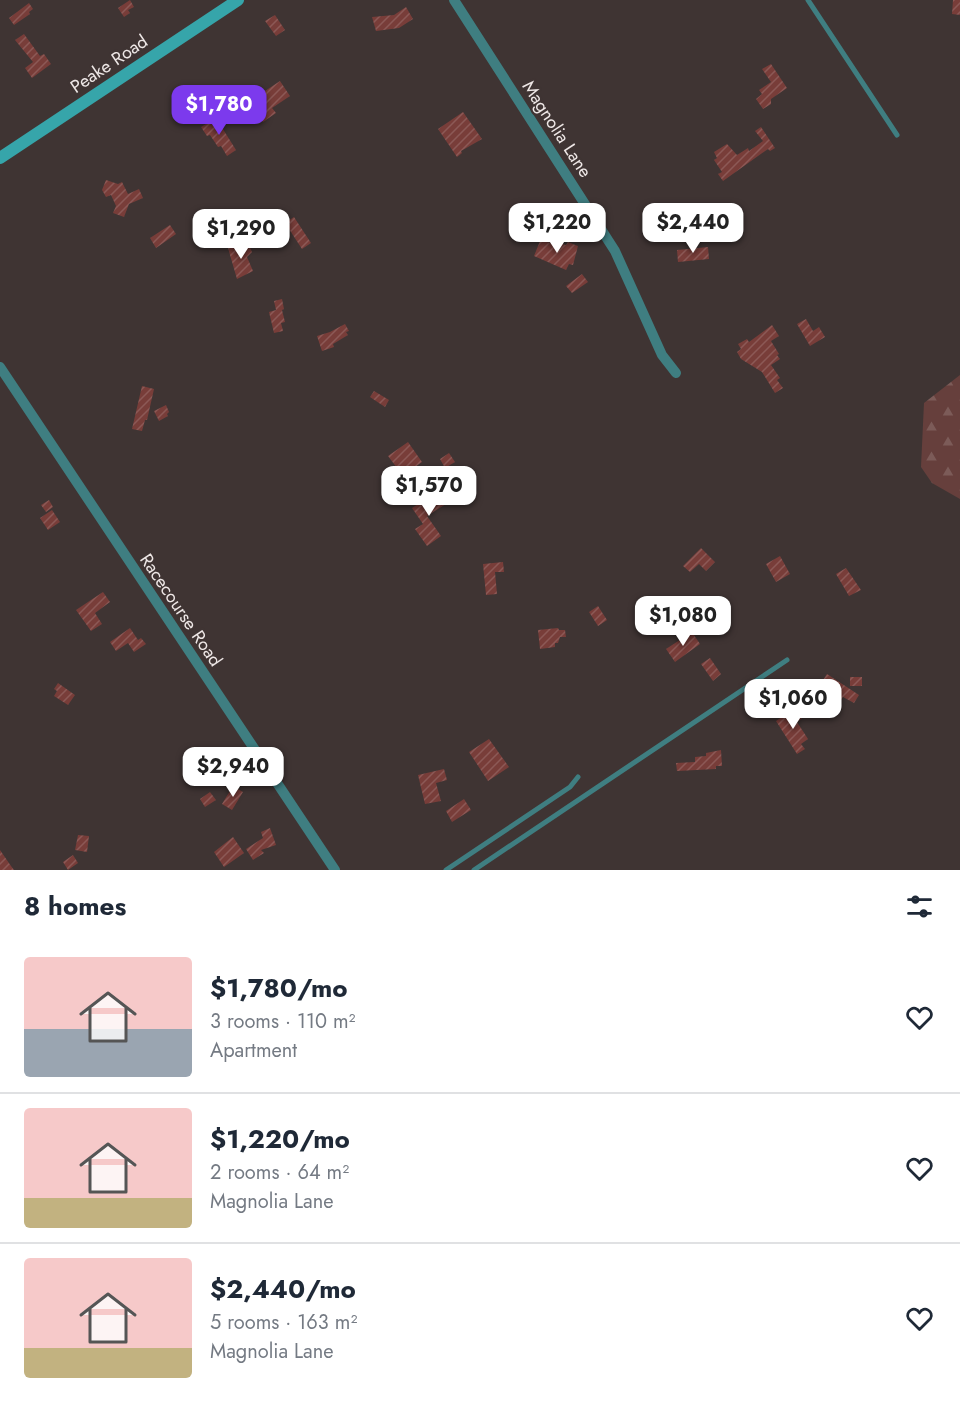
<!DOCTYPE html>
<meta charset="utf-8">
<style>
:root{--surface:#fff;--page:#f2f2f3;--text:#1f2937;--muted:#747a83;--line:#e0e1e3;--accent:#7c3aed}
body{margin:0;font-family:Jost,sans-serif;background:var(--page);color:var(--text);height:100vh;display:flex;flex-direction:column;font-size:22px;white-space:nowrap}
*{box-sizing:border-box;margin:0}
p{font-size:20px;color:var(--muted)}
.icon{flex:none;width:33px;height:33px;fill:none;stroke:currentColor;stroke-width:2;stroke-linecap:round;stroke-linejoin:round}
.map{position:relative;height:870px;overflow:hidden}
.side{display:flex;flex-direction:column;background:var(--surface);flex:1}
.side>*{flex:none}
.price{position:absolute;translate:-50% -51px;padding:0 14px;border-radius:12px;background:#fff;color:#222;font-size:20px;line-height:39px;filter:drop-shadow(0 2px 3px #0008)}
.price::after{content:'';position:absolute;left:50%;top:36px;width:18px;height:14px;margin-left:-9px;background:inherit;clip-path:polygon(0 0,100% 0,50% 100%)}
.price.selected{background:var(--accent);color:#fff}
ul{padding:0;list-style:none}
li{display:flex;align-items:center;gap:18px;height:150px;padding:0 24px}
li+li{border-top:2px solid var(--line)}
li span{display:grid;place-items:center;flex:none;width:168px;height:120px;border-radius:6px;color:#555}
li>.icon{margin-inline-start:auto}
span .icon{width:72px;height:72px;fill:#fffc;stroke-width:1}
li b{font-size:26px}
h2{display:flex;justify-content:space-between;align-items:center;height:72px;padding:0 24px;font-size:26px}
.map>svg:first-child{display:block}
</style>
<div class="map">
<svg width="960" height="870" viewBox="0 0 960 870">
<defs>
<pattern id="forest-firs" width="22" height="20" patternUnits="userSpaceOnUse" patternTransform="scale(1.5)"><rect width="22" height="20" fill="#663f3c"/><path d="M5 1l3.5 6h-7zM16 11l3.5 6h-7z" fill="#7c5b58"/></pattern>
<pattern id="building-hatch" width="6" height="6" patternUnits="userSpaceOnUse" patternTransform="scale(1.5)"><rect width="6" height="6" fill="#783d39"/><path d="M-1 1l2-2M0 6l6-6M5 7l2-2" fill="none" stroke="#8c5956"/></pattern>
</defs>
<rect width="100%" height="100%" fill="#3f3433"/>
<path fill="url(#forest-firs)" d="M960,375V499L932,483L921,467L924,403Z"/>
<path fill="url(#building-hatch)" d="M130,0L134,7L128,10L130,13L124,17L118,8Z
M953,0H960V15L952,14Z
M29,3L33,9L29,12L30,14L14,25L9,18Z
M406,7L413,19L399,28L376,31L372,17L394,15Z
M275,15L285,30L276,36L265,21Z
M24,34L40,56L44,54L51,64L32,78L25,68L33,62L15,40Z
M771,64L787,88L771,99V104L763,109L756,99L762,94L759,90L771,82L762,69Z
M280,81L290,96L272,108L276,113L263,122L244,95L257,86L262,93Z
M463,112L482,139L461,151L462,153L457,157L438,129Z
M216,118L236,150L227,156L221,146L218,147L210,135L207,136L201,127Z
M761,127L775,148L770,151L768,149L723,181L718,174L722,172L714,160L717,158L714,152L727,144L737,155L748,148L749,151L763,141L755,131Z
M106,180L118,184L122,182L128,194L139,189L143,198L129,204L124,217L113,213L116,206L111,195L106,197L102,190Z
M266,214L272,222L261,229L255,221Z
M294,217L311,243L302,249L287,226L290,224L288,221Z
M724,217L730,231L722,233L717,220Z
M170,225L176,234L156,248L150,238Z
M540,241L554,243V241L566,245L568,242L578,246L573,265L569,264L566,270L534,256Z
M248,243L252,252L247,257L253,271L237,279L228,248L235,245L237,248Z
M708,247L709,259L678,262L677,250Z
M582,274L588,282L572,293L566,286Z
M282,299L284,309L282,310L285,322L281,323L283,331L274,333L269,312L276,310L274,301Z
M806,319L813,331L819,327L825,337L810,346L797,324Z
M345,324L349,331L346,332L348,335L333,344L334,347L322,351L317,336L330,332Z
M772,325L779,336L771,341L779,354L777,355L780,359L771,365L780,378L777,380L783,388L775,393L762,372L741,359L737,352L741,349L738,344L747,339L749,342Z
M142,386L154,389L147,420H145L142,431L132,429Z
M374,391L389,400L385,407L370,397Z
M166,405L169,412L167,414L168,416L159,421L154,411Z
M408,442L422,462L403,476L388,456Z
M449,453L455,462L445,468L440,459Z
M438,491L446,504L427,516L441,536L427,546L415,529L423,524L412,508Z
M49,500L53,507L46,512L41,505Z
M52,510L60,522L48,530L40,518Z
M701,548L715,562L706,571L699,564L690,572L683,566Z
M780,556L790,574L776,582L766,564Z
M503,562L504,572H495L497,594L486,595L483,564Z
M846,568L861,590L849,596L836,574Z
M103,592L110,602L95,613L102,624L91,631L76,610Z
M598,606L607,620L598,626L589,612Z
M130,628L138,640L141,638L146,644L134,652L128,643L116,651L110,642Z
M558,628L559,630H565L566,637H560L558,643H555V647L540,649L538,630Z
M692,632L700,644L675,662L666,649Z
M710,658L721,674L713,681L701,664Z
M827,674L859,695L854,703L843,697L840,701L819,686Z
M850,677H862V686H850Z
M58,683L75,695L68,705L54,696L57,691L54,689Z
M795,708L802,718L797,722L808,739L801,744L805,749L797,754L776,721Z
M489,739L509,767L488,781L469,752Z
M721,750L722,766H716V769L677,771L676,763L695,762V757L706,756V753Z
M444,769L447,780L436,783L441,801L425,804L418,775Z
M233,786L243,792L232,810L222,804Z
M210,792L216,800L205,807L200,799Z
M464,799L471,810L452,822L446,811Z
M270,828L276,845L261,850L264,853L253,860L246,849L263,838L261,832Z
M78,835L89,836L87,852L75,850Z
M233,837L244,853L224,867L214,852Z
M0,850L11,866L14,870H0Z
M73,855L78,863L68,870L63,862Z"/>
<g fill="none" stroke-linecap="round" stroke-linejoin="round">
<path stroke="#3f7e81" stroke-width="5" d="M808,0L897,135
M446,870L570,787L578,777
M474,870L787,660"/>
<path stroke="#3f7e81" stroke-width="10" d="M454,0L615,251L662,355L676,373
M0,367L335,870"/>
<path stroke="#36a5aa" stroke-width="12" d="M0,158L238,0"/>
</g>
<g text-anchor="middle" stroke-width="4.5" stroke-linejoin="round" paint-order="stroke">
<g font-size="18" fill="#eee7e6" stroke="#3f3433">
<text transform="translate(109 64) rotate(-34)" y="6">Peake Road</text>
<text transform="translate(557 129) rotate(57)" y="6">Magnolia Lane</text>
<text transform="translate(181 610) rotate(56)" y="6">Racecourse Road</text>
</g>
</g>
</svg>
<b class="price selected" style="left:219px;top:136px">$1,780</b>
<b class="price" style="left:557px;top:254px">$1,220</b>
<b class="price" style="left:693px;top:254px">$2,440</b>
<b class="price" style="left:241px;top:260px">$1,290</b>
<b class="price" style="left:429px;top:517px">$1,570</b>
<b class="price" style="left:683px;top:647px">$1,080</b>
<b class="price" style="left:793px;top:730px">$1,060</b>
<b class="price" style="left:233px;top:798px">$2,940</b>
</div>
<section class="side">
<h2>8 homes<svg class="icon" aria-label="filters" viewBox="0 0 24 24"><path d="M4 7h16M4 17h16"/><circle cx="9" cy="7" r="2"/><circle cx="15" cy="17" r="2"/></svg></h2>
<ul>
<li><span style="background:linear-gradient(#f6c9c9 60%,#9aa5b1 0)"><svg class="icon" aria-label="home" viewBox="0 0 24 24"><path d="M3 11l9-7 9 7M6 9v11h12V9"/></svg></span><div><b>$1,780/mo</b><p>3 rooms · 110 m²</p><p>Apartment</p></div><svg class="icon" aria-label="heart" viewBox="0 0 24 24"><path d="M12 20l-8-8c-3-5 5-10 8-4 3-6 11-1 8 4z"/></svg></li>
<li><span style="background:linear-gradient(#f6c9c9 75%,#c2b280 0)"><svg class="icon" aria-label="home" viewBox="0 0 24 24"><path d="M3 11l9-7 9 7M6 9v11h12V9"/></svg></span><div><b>$1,220/mo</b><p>2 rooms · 64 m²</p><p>Magnolia Lane</p></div><svg class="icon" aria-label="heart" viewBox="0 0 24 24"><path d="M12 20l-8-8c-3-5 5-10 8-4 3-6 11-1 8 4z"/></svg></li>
<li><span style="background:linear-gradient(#f6c9c9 75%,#c2b280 0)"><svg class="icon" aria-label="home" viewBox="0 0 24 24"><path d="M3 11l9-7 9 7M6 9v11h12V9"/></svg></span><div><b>$2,440/mo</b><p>5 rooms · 163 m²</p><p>Magnolia Lane</p></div><svg class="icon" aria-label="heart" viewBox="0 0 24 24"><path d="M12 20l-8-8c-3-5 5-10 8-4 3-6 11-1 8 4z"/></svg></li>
</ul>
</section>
